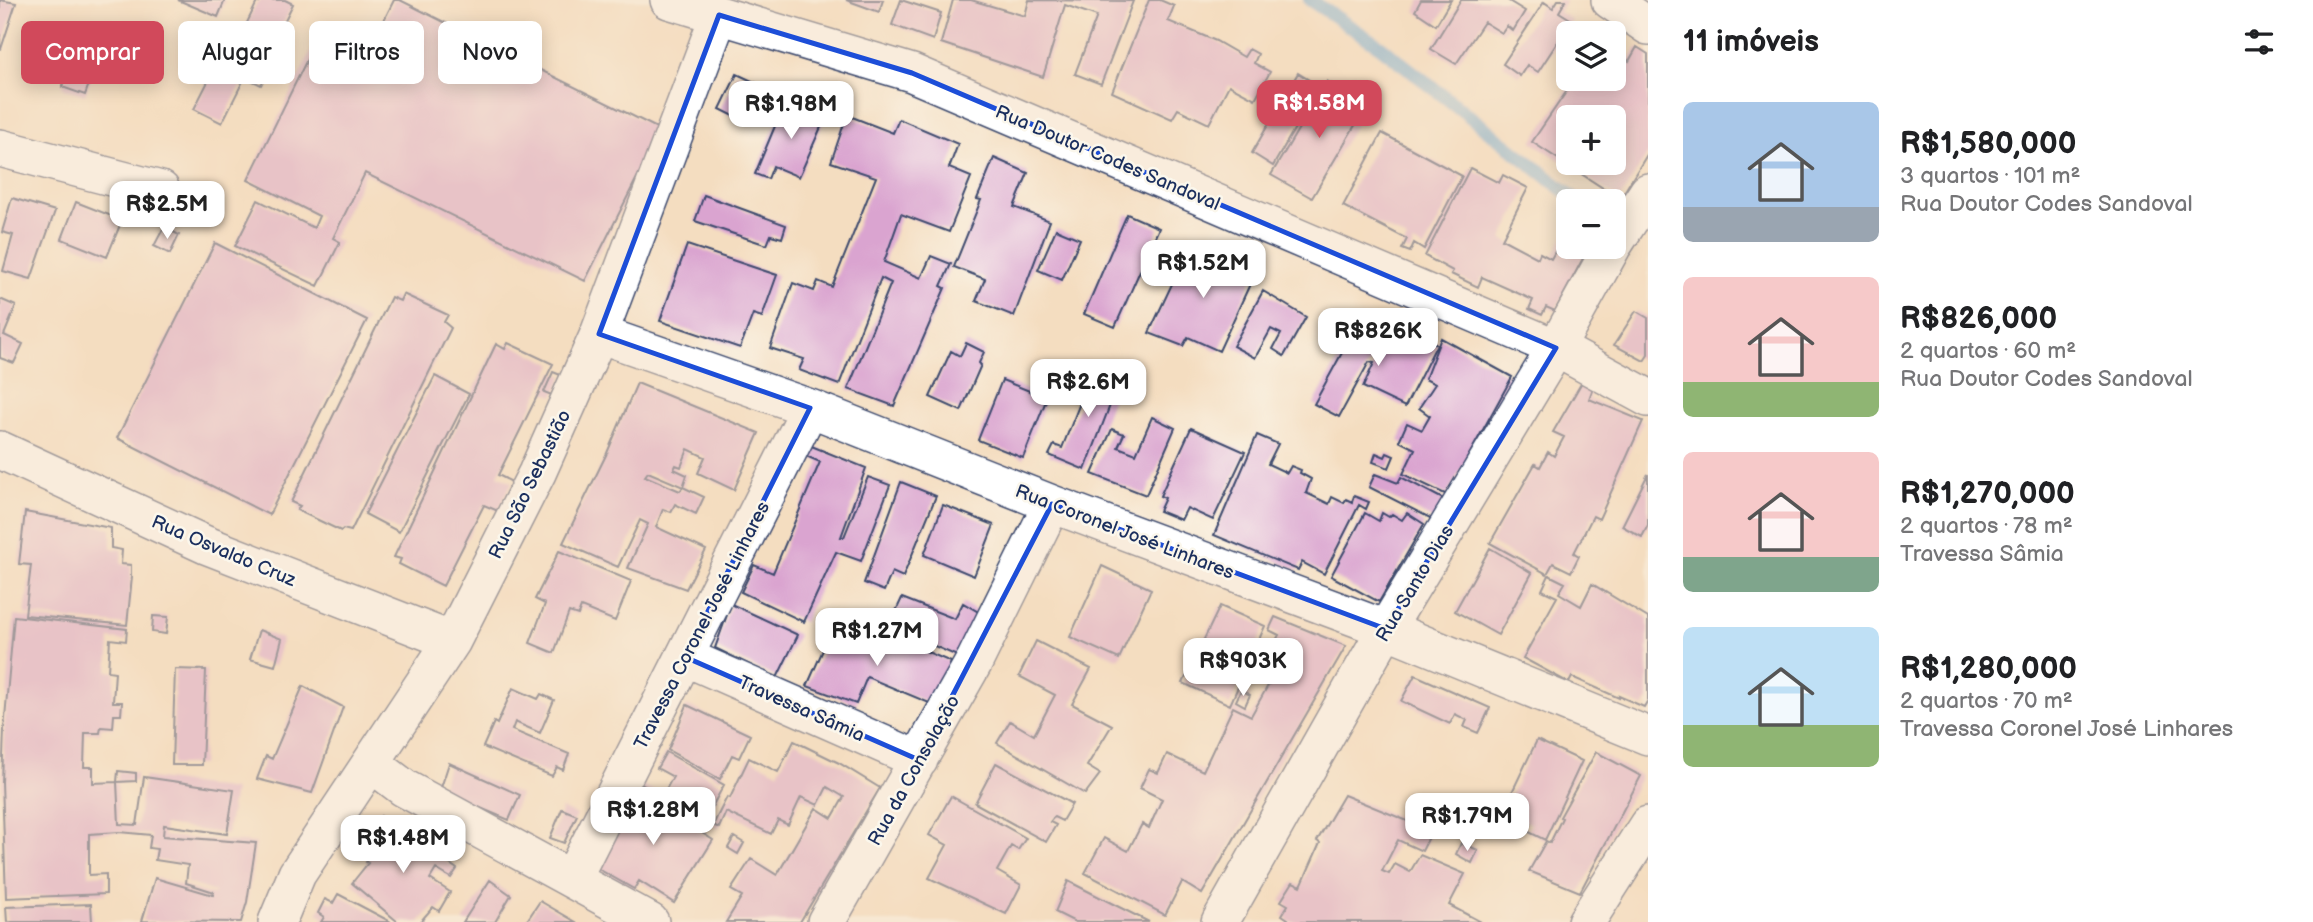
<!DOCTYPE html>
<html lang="pt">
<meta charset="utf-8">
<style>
:root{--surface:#fff;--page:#f2f2f2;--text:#202124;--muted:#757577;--accent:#d1495b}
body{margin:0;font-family:"Balsamiq Sans",sans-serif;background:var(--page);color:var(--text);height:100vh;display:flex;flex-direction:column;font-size:26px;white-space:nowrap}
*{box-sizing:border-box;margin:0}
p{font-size:23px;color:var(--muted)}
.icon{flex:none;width:38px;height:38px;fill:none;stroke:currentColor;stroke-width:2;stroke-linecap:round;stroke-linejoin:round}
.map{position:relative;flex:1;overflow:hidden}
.sheet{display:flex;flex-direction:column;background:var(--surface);width:665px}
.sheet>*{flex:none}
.top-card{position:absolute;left:21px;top:21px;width:665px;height:63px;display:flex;gap:14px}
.fabs{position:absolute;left:1556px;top:21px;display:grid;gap:14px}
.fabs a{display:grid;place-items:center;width:70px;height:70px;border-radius:10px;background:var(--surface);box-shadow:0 4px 18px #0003;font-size:35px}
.price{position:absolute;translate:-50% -60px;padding:0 16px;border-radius:14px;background:#fff;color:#222;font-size:23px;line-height:46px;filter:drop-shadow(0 2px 4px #0008)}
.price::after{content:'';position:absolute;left:50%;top:42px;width:21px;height:16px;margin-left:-10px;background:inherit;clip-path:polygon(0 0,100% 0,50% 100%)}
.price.active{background:var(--accent);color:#fff}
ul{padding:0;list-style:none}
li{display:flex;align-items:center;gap:21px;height:175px;padding:0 35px}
li span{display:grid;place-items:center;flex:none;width:196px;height:140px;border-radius:10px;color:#555}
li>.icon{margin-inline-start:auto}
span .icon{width:84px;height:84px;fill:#fffc;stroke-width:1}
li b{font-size:30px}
h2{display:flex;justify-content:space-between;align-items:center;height:84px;padding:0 35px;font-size:30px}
.tag{padding:0 24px;border-radius:10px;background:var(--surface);box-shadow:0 4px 18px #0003;font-size:24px;line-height:63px}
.tag.active{background:var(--accent);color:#fff}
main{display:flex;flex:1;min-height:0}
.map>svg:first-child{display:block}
</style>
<main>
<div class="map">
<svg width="1648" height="922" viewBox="0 0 1648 922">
<rect width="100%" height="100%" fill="#fbf7ec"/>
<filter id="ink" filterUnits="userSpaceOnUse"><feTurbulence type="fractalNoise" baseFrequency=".0143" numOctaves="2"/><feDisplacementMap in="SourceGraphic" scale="14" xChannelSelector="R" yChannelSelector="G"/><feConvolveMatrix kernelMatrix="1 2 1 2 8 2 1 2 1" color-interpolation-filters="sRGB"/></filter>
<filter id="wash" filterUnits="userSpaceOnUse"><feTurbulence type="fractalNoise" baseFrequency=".00686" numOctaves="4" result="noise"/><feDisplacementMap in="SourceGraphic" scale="28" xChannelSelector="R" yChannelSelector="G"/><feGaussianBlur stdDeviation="1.57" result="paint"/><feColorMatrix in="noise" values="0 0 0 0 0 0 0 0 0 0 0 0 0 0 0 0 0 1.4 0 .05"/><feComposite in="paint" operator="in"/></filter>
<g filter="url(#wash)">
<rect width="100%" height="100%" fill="#f4ddc0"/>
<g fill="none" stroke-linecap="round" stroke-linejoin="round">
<path stroke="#5fa3d4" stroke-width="14" d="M1310,0L1381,47L1578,201"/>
</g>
<g id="blocks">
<path fill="#daa4d0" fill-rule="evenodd" d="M0,0L16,3L1,49H0Z
M178,0H225L218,17Z
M261,0H285L293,4L273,44L244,29L257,2L259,3Z
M394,0H400L661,130L585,281L365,173L333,238L340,242L318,286L235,246L258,200L314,228L319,216L248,180L313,47L369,75L377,60L367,54Z
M846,0H883L879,12Z
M901,0L941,13L933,40L892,25Z
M953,0H971L1025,16L1029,0L1133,1L1101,84L1075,74L1097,16L1065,5L1043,77L941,43Z
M1149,0H1160L1174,6L1168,21L1216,41L1244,57L1249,49L1258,54L1254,63L1270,72L1255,99L1229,85L1209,124L1178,109L1172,119L1112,92Z
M1421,0H1451L1436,25L1415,11Z
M1461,0H1507L1525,11L1513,31L1507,26L1502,33L1484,22L1456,64L1431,49Z
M1558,0H1566L1559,12L1572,20L1538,72L1527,65L1520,76L1503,64L1544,2L1553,8Z
M227,35L274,60L261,85L245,77L222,123L194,109L218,62L214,60Z
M1637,47L1648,54V153L1620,199L1532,142L1575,79H1614V52L1629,61ZM1568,117H1614V163H1568Z
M70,65L93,73L85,95L62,87Z
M1298,73L1319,86L1273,166L1252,153Z
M737,74L765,87L757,104L764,107L757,123L750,119L748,123L720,109Z
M1327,81L1367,105L1312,198L1271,175Z
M785,102L825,118L799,177L773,166L768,179L755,174Z
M847,115L893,133L899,119L958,144L949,168L971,177L949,232L901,214L884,262L921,278L931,256L951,264L941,286L945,288L894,406L848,389L891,283L881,278L839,385L799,370L804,359L770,348L793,283L814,291L818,281L832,287L876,177L831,162Z
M1382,133L1462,176L1424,249L1414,243L1410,252L1402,249L1407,239L1343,206Z
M994,158L1028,173L1014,207L1050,221L1014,316L976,301L985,279L954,267L981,200L977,199Z
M1470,168L1499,183L1503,175L1528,188L1502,239L1538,258L1540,253L1551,259L1568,228V247H1589L1555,311L1546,307L1542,315L1529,309L1533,300L1482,277L1478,287L1451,274L1453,271L1425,256Z
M704,195L786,225L782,238L771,235L767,245L695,221Z
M12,198L55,211L31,279L3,271L13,235L2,232Z
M76,202L122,220L107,257L62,239Z
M1127,214L1159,228L1115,327L1084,314Z
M164,227L179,235L170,254L154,246Z
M1056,229L1080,239L1062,280L1038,270Z
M215,243L367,320L269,515L117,438Z
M687,245L777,275L762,317L753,314L740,348L660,321Z
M1219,249L1226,253L1225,256L1257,269L1219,351L1188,337L1183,346L1149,333L1187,252L1210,263Z
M1263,291L1306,317L1284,356L1273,349L1281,334L1271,329L1255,358L1233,346Z
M403,294L448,315L444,322L451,328L351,531L343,529L341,531L297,510L300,506L291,502L391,297L400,301Z
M0,299L16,306L4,335L23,344L14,363L0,358Z
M1636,311L1648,318V355L1644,361L1614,345Z
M1387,322L1437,344L1405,407L1363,387L1374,363L1369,362L1339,417L1314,404L1355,329L1377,343Z
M1441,338L1512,377L1447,495L1403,474L1415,449L1399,441L1407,423L1422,430L1430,416L1419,408L1435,384L1425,379Z
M508,343L553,364L498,475L512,482L498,511L484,505L443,586L399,564L401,559L394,557L496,344L505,349Z
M966,343L984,352L979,363L981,365L961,411L930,397L951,351L960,356Z
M1094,370L1124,381L1118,397L1114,395L1085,470L1049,455L1054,445L1062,448L1086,388L1079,386L1085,372L1092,375Z
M553,372L563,376L554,396L544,392Z
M435,376L469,394L399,532L365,514Z
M1002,380L1047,398L1023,458L978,440Z
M1582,382L1593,388L1589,399L1643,421L1599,519L1593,516L1574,553L1579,556L1571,572L1553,563L1547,574L1490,543L1535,464L1540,467L1548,452L1554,456L1564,437L1553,432Z
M637,383L759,433L734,490L698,473L705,457L688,449L681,467L676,465L674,469L687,475L683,487L648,472L645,476L680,491L683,487L704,497L696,514L675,504L671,512L663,509L656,527L706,550L686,589L628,568L648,524L640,520L618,567L563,543L607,453Z
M1152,417L1175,428L1146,495L1092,474L1112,429L1124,434L1118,447L1136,454Z
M1191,428L1245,452L1213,520L1187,508L1181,520L1159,511L1165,498L1160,496Z
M1257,435L1278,444L1268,464L1287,473L1291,466L1301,470L1300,473L1311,479L1306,493L1329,504L1332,497L1344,503L1346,499L1352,502L1354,496L1369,502L1366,509L1359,505L1324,574L1302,562L1298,570L1214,535Z
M804,443L866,468L841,537H844L868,477L890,485L861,561L836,552L804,622L741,592L754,565L773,573L820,462L799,453Z
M1376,453L1385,457L1387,453L1394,456L1389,468L1373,462Z
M1375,474L1398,483L1401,477L1445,500L1434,520L1369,487Z
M1648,474V525L1642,537L1622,526Z
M901,482L936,496L903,577L892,572L884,591L864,583Z
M943,505L994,525L974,576L924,555Z
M25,512L111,528V548L122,550L121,564L131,565V576L132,577L127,625L25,615L31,565L19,564Z
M1365,513L1379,521L1382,513L1389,517L1392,514L1402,520L1407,513L1424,524L1379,602L1331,576Z
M1490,548L1532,573L1498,635L1455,611Z
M559,551L631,581L615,621L581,607L578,615L569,612L554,653L530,643L545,604L535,599Z
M1102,566L1151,589L1119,659L1070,637Z
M1549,575L1565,583L1559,593L1581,606L1592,584L1648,618V700L1644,707L1619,696V698L1572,677L1569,683L1523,658L1557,597L1542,590Z
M902,598L955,619L963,603L980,613L966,660L889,626Z
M731,604L798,635L777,678L715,648Z
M1220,606L1265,626L1230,705L1183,683Z
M14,616L127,629L126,641L110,639L108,671L115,672L113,702H122L121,715H114L113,728L101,727L100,733H85L84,767H93V783L117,782L119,824L137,825L144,777L234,790L227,834L164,825L163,836L256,843L247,902L241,922L142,921L155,878L213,895L214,892L186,883L188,865L155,860L157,849L149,848L151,835L119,832L89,834V875L106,874V894L6,898L2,782L4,729Z
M153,616L168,617L166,634L152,632Z
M1275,617L1346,646L1202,894L1182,882L1165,915L1085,873L1104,838L1128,851L1142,824L1149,828L1162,799L1140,788L1149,769L1158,773L1167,754L1203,771L1233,707L1251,716L1275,673L1262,666L1279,635L1269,630Z
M259,630L282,639L275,666L250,659Z
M847,630L865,639L868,633L884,641L886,634L951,662L934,705L867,677L856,704L807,686L830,634L843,639Z
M1036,641L1091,669L1072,704L1112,725L1087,766L1100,774L1085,794L997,743L1010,721L1034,735L1055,695L1019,676Z
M175,669L206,670L202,765H172Z
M1415,675L1490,708L1478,733L1464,727L1467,720L1455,714L1450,724L1401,701Z
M303,686L343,707L312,793L257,779L266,756L272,759Z
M513,688L538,699L541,694L554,700L540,733L515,722L512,730L569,754L563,770L557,767L552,776L483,747L494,722L497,724Z
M1241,690L1250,695L1245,706L1236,701Z
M687,705L750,735L739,758L732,755L720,779L668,750Z
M1537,740L1582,761L1545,840L1527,831L1531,824L1503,811Z
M794,741L839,763L880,788L800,922H726L742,896L731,890L751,859L777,875L816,808L832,818L844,797L827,787L818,805L801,797L788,825L778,820L771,834L726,812L719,828L713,825L727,797L730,798L749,758L778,772Z
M666,752L724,785L704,821L662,796L673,777L657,768Z
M1596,752L1641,776L1580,892L1529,871L1546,841L1550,843L1562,818L1560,817Z
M449,763L520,795L509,820L440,791Z
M996,763L1072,804L1062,821L1054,817L1050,822L1056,825L1046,842L975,803Z
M118,771L136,773V781L117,782Z
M637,782L661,795L657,804L713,840L674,903L639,881L634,889L595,867Z
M1344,795L1432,831L1422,851L1398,840L1382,871L1389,874L1395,864L1410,872L1420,855L1465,874L1449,905L1481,922H1286L1288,919L1282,915L1288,905L1281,901L1293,882L1301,886L1320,843L1317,841Z
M951,796L1026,838L1018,850L1011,846L997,871L1021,885L1006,914L929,878L947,845L929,835Z
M562,809L577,815L564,843L550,838Z
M381,816L457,869L451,878L436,869L430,879L450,892L439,911L433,907L420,922H398L352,883L368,863L366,862L379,842L368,835Z
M734,837L744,843L738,854L728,848Z
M1461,843L1478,850L1472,863L1456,854Z
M490,880L511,895L495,922H463Z
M1068,881L1117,906L1149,922H1075L1055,912Z
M338,894L391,922H321L324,917L318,913L325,899L333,903Z
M540,901L576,922H526Z
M91,904L92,922H7L6,907Z"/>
</g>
</g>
<g filter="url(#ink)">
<use href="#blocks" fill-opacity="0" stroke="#3c496d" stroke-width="2"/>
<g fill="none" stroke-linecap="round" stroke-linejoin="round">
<defs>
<path id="street" d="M669,0L912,73L1556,348L1648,398
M1610,0L1648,26
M0,148L161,190
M1614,244L1648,192
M599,334L810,408L1052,504L1386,629L1648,736
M0,450L206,545L452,641
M685,657L919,760
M371,763L404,788L650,922
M572,879L810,408
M277,922L297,874L452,641L537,473L599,334L719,15
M826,922L975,660L1052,504
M1220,922L1386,629L1556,348L1612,247
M1586,922L1648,825"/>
</defs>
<use href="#street" stroke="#3c496d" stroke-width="40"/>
<use href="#street" stroke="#fff" stroke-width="37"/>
</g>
</g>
<path d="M0 0H1648V922H0ZM719,15L912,73L1556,348L1386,629L1052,504L919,760L685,657L810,408L599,334Z" fill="#f4ddc0" fill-opacity=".55" fill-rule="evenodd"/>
<path fill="none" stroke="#1d4ed8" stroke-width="5" stroke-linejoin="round" d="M719,15L912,73L1556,348L1386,629L1052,504L919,760L685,657L810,408L599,334Z"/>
<g text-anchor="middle" stroke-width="5" stroke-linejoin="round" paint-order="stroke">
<g font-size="19" fill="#1b2f5e" stroke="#fbf7ec">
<text transform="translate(1108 157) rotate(23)" y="7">Rua Doutor Codes Sandoval</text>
<text transform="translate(529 484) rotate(-64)" y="7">Rua São Sebastião</text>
<text transform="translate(1125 531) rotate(21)" y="7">Rua Coronel José Linhares</text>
<text transform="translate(224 550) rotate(23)" y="7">Rua Osvaldo Cruz</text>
<text transform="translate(1414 583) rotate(-59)" y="7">Rua Santo Dias</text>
<text transform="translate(701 625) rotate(-63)" y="7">Travessa Coronel José Linhares</text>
<text transform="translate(802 708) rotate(24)" y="7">Travessa Sâmia</text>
<text transform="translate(913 770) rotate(-61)" y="7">Rua da Consolação</text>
</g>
</g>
</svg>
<div class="fabs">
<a><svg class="icon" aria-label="layers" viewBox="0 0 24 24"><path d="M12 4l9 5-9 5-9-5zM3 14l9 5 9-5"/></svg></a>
<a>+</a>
<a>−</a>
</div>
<b class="price active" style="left:1319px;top:140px">R$1.58M</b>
<b class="price" style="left:791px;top:141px">R$1.98M</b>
<b class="price" style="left:167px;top:241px">R$2.5M</b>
<b class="price" style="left:1203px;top:300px">R$1.52M</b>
<b class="price" style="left:1378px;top:368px">R$826K</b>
<b class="price" style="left:1088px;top:419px">R$2.6M</b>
<b class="price" style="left:877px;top:668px">R$1.27M</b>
<b class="price" style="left:1243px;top:698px">R$903K</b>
<b class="price" style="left:653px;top:847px">R$1.28M</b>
<b class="price" style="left:1467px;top:853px">R$1.79M</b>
<b class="price" style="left:403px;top:875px">R$1.48M</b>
<div class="top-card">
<a class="tag active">Comprar</a>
<a class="tag">Alugar</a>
<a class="tag">Filtros</a>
<a class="tag">Novo</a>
</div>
</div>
<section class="sheet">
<h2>11 imóveis<svg class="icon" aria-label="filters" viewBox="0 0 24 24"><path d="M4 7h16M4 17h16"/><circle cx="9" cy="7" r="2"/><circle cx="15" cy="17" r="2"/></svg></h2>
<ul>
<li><span style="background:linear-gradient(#a9c7e8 75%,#9aa5b1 0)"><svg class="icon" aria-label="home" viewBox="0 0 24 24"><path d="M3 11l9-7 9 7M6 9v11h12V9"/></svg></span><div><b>R$1,580,000</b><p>3 quartos · 101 m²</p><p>Rua Doutor Codes Sandoval</p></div></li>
<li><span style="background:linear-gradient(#f6c9c9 75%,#8fb573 0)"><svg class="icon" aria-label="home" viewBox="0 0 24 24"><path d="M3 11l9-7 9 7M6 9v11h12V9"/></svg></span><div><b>R$826,000</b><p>2 quartos · 60 m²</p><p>Rua Doutor Codes Sandoval</p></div></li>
<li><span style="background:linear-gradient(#f6c9c9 75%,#7fa58c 0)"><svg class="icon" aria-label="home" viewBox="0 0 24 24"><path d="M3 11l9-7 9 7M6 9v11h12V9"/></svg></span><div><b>R$1,270,000</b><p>2 quartos · 78 m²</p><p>Travessa Sâmia</p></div></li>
<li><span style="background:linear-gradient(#bfe0f5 70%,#8fb573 0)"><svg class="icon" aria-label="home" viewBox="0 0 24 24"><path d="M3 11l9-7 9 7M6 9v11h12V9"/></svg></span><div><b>R$1,280,000</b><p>2 quartos · 70 m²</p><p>Travessa Coronel José Linhares</p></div></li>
</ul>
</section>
</main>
